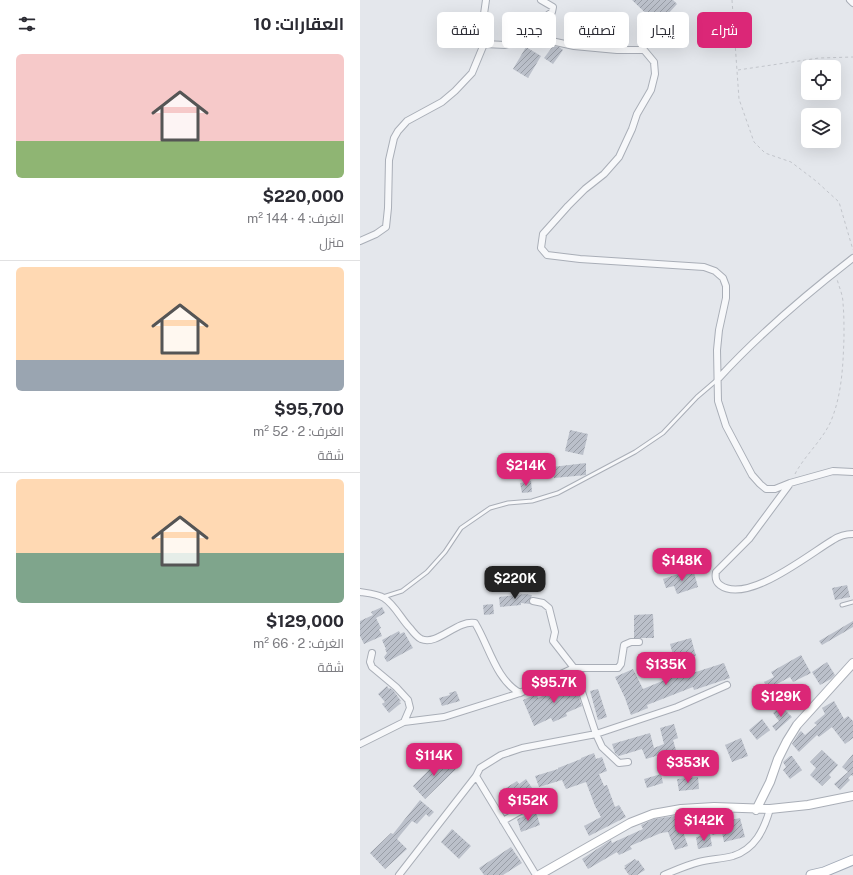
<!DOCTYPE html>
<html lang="ar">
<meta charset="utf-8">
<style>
:root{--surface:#fff;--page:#f7f7f7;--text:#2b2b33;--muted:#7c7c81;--line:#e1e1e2;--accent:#db2777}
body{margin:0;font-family:"Public Sans",Cairo,sans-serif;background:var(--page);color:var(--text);direction:rtl;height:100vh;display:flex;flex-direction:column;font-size:15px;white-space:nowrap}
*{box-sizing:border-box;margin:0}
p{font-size:13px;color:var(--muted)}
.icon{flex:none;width:22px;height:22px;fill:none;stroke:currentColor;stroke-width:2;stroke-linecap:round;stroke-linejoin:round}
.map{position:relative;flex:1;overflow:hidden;direction:ltr}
.details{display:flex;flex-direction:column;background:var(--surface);width:360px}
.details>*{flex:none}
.top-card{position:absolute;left:12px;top:12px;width:380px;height:36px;direction:rtl;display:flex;gap:8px}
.buttons{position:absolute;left:441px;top:60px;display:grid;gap:8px}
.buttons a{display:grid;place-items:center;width:40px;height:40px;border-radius:6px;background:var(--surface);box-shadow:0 4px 16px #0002;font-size:20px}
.price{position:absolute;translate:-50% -34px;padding:0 9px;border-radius:8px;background:var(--accent);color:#fff;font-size:13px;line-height:26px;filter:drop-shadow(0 1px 2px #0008)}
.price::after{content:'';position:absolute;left:50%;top:24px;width:12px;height:9px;margin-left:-6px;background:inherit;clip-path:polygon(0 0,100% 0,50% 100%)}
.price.selected{background:#222;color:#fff}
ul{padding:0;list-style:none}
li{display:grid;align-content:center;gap:8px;height:212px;padding:0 16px}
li+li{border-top:1px solid var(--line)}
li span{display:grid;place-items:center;height:124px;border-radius:6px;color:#555}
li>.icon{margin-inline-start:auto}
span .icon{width:72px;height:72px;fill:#fffc;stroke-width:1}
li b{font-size:17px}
h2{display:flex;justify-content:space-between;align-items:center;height:48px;padding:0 16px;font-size:17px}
.chip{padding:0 14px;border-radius:6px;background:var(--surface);box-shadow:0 4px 16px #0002;font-size:14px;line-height:36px}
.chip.selected{background:var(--accent);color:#fff}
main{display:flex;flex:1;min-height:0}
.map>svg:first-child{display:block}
</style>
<main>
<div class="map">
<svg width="493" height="875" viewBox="0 0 493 875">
<defs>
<pattern id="building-hatch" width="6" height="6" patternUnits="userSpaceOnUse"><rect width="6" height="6" fill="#bbc0ca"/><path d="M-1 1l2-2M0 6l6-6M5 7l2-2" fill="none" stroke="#989da6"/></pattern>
</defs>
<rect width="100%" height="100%" fill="#e4e7ec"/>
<path fill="url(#building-hatch)" d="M272,0H313L317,4L298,25Z
M193,46L199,47L203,50L193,64L184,58Z
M166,47L181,56L168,78L153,69Z
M210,430L228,434L223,455L205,451Z
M226,463V475L194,478L192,467Z
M171,481L172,492L162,493L160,483Z
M333,569L338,587L317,594L314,586L306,588L303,579Z
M487,585L490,597L475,600L472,588Z
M165,594L172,595L169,601L170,604L161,603V605L140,607L139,597Z
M133,604L134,614L124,615L123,605Z
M22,607L25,613L16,618L21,628L19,629L22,636L4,644L0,636V621L13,615L11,612Z
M293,614L294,638H274V615Z
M493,621V627L462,645L459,641Z
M39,631L40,634L44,632L53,648L27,662L24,657L27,653L25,649H26L22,640Z
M331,638L336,656L315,662L310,644Z
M441,655L451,673L433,682L430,677L417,684L422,693L409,703L402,691L407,688L404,682L414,677L411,672Z
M467,662L475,675L471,679L460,685L452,672Z
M364,663L370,678L334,690L333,687L287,705L288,708L271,715L265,698L255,677L273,669L283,689L319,674L320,677Z
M213,679L222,706L206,713L207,716L193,722L191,718L174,726L163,700L177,694L178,698L200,688L199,685Z
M27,686L29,689L30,688L33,690L41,701L39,702L41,703L29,713L22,704L25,702L18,694Z
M238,689L247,717L238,720L230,691Z
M96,691L100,701L82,706L79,698L90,695L89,693Z
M474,701L484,719L488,716L493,721V738L485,744L472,727L459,737L457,735L439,752L432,744L439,733L441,731L445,735L457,725L454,723L465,714L462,708Z
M421,706L432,717L416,731L412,726L419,721L413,713Z
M402,719L410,730L397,740L389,730Z
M314,724L318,738L313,740L316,750L286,759L282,749L259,756L255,753L252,744L290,733L294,748L304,744L300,728Z
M381,738L388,756L372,762L365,745Z
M462,750L478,765L469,775L471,777L462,786L450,775L456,768L450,762Z
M234,753L236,759L242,757L247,771L239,774L244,786L247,785L255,807L259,805L266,817L229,836L224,826L241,817L235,806L226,782L206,789L202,780L179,787L175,776L198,769V768L221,759V758Z
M493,754V776L491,775L488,778L490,780L480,790L474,784L488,772L482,767Z
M83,756L96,769L65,799L53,786Z
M430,756H432L442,770L430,779L423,770L426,767L423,762Z
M301,774L303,783L287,788L284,779Z
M338,777L339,789L319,791L317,779Z
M166,779L176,794V796L153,810L143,795L148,791L146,788L157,781L159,784Z
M60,800L74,812L69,817L66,814L57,824L52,821L37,839L47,849L25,869L10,853L31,833L33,834Z
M176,812L180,825L161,832L157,819Z
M359,813H365L367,821L380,818L385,837L364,842L362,833L352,835L347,816Z
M315,816L319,830L322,829L328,846L315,850L308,832L301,833L270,846L272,849L259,855L257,852L228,869L222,859L251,840L252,843L283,829L281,825L294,819Z
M92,829L111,846L99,859L81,842Z
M350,834L352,846L338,849L336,837Z
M151,847L162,863L143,875H124L119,868Z
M275,859L277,861L278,860L285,870L277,875H269L264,868L266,867L264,866Z"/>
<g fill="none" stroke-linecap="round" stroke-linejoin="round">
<defs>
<path id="lane" d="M23,597L42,591L67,572L85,552L101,528L130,508L148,503L172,501L198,493L275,452L303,433L337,397L358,379
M482,605L493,602"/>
<path id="street" d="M490,0L493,3
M173,37C174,25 182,19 192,12L193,7L181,0
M124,44L145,45L173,37L214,46L257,50H284L294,62L295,74L291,90L277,114L272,129L259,157L244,174L225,189L208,206L183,234L181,248L187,255L220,259L344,267L355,271L363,278L366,286V298L359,330L357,350L358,401L366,426L392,475L400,484L406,489H415L430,483L473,471L493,472
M0,241L16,234L26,227L28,208L29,160L34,138L38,131L47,121L82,102L95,91L112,73L124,44L123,21L126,0
M358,379C399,334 444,296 493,258
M429,485L389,539L356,572C355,577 356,582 360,585C387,605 449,554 473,540C479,536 486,534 493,534
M0,592C7,593 18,594 24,598C35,605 41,619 50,628C53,632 57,637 61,639C78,646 96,620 115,623C129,646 136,680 160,693
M44,722L84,717L160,693L214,668L193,641L195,632L189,608L183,603L173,601
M0,744L44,722L50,708L48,700L36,687L12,667L10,662L12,653
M268,762L259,763L242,747L236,734L317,707L367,685
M116,776L176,875
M143,821L182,799
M39,875L116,776L120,768L141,755L162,748L236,734L214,668H258L261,664L264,645L271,642H279
M304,875C316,870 327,865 339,862C350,859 362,859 373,856C395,849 404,830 410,809"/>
<path id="secondary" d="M396,810L410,782L418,759L427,741L437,725L493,663
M179,875L270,823L293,814L321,809L354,807L410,809L448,805L493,796"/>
<path id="primary" d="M451,875L464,872L493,860"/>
</defs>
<use href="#lane" stroke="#a9aeb7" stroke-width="5"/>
<use href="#street" stroke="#a9aeb7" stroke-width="8"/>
<use href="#secondary" stroke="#a9aeb7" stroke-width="10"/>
<use href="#primary" stroke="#a3abb8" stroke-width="11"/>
<path stroke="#c2c5cb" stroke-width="1" stroke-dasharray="3 3" stroke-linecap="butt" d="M372,0L379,99L394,142L405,153L431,162L456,181L479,202L493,250
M378,70L459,58L493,57
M435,474C445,455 462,441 471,421C482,394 483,366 484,337C484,326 484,314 483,303C483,295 479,287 477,279"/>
<use href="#lane" stroke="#f7f8fa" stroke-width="3"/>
<use href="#street" stroke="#f7f8fa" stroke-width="6"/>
<use href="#secondary" stroke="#fff" stroke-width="8"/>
<use href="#primary" stroke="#fff" stroke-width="9"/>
</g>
</svg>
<div class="buttons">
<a><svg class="icon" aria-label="locate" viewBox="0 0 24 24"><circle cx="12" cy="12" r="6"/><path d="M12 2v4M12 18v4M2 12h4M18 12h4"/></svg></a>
<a><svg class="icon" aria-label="layers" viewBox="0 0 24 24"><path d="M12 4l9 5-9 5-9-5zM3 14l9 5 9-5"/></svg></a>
</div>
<b class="price" style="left:166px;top:487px">$214K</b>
<b class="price" style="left:322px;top:582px">$148K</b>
<b class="price selected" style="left:155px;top:600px">$220K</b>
<b class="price" style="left:306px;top:686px">$135K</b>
<b class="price" style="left:194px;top:704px">$95.7K</b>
<b class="price" style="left:421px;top:718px">$129K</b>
<b class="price" style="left:74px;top:777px">$114K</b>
<b class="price" style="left:328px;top:784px">$353K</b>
<b class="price" style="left:168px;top:822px">$152K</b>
<b class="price" style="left:344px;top:842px">$142K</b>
<div class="top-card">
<a class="chip selected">شراء</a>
<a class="chip">إيجار</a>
<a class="chip">تصفية</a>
<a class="chip">جديد</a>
<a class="chip">شقة</a>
</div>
</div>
<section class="details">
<h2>العقارات: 10<svg class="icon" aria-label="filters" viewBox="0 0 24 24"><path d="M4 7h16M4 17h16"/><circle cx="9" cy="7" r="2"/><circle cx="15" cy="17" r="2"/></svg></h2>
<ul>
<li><span style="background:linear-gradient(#f6c9c9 70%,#8fb573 0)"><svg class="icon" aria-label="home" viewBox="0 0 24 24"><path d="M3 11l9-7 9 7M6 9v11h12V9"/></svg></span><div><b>$220,000</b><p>الغرف: 4 · 144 m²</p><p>منزل</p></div></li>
<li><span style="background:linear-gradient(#ffd9b3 75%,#9aa5b1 0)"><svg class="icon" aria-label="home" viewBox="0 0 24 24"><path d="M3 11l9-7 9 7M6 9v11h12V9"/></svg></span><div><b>$95,700</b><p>الغرف: 2 · 52 m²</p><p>شقة</p></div></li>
<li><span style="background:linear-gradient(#ffd9b3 60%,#7fa58c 0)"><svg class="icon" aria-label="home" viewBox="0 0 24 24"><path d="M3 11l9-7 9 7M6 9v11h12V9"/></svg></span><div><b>$129,000</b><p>الغرف: 2 · 66 m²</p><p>شقة</p></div></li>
</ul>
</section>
</main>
